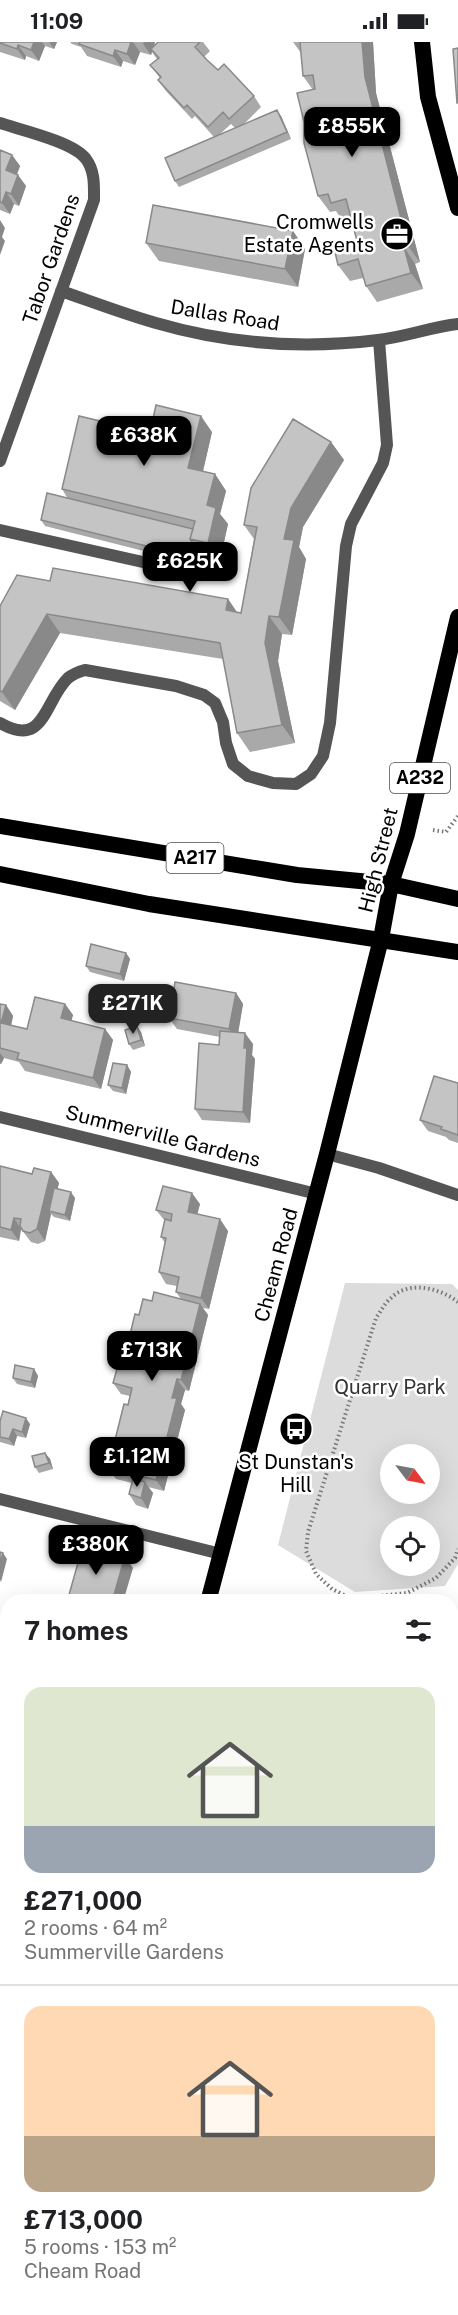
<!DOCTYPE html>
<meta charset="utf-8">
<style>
:root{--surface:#fff;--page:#f2f2f2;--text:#202124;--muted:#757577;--line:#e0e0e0;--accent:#000}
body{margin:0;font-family:"Public Sans",sans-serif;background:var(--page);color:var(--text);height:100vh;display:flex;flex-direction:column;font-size:22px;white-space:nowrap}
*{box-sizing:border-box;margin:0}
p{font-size:20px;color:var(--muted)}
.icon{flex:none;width:33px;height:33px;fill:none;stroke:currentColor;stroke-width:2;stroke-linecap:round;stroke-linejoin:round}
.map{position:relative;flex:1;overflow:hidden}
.sheet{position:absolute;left:0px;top:1552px;width:459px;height:722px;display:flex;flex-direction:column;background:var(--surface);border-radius:24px 24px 0 0;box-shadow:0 6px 24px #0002}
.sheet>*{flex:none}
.needle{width:39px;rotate:122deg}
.tools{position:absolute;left:380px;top:1402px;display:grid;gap:12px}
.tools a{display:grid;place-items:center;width:60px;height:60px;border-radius:50%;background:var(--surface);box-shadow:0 6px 24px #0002;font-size:30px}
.price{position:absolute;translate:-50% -51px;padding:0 14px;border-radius:12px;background:var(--accent);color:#fff;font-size:20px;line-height:39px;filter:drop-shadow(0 2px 3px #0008)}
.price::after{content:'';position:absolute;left:50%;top:36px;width:18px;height:14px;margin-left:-9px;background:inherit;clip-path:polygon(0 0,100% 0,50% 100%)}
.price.active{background:#222;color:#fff}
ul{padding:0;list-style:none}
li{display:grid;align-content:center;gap:12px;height:318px;padding:0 24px}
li+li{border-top:2px solid var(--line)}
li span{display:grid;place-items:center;height:186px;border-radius:18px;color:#555}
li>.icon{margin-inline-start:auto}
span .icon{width:108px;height:108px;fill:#fffc;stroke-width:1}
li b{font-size:26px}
h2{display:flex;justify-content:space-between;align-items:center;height:72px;padding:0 24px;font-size:26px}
.status{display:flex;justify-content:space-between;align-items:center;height:42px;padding:0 30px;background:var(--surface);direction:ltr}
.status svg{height:16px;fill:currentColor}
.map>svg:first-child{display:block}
</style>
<div class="status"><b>11:09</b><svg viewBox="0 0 49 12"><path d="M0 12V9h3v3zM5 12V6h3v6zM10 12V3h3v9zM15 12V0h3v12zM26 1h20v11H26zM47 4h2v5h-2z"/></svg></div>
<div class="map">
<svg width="458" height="2273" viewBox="0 0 458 2273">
<rect width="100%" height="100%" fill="#fff"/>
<path fill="#dcdcdc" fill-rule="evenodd" d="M345,1241L452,1242L458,1248V1522L445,1544L355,1550L278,1503ZM390,1413H429V1452H390ZM390,1485H429V1524H390Z"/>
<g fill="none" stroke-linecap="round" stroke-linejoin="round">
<path stroke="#777" stroke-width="4" stroke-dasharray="1.5 3" stroke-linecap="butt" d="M433,788L446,790L458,774
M458,1260C440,1246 409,1238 391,1256C385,1261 381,1269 376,1276L308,1490L306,1509L316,1532L332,1547L352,1557L407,1551L436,1536L455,1516L458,1507"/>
<path stroke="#555" stroke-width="12" d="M0,488L192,531
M0,681C45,707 44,659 68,636C73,632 78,630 85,628L176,644L204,653L215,661L223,680L226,701L233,722L248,734L273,741L296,742L311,732L323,714L330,681L346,504L351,482L383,421L387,403L379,298"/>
<path stroke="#555" stroke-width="12" d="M0,81C21,88 74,100 86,117C95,129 94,144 94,158L0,419
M61,249C93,260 124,272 156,281C228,302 304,307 378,298C405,295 431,285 458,282
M0,1075L317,1152
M327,1112L379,1126L458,1153
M0,1457L221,1512
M452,1590H458
M0,1939L8,1941
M452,2027L458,2029"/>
<path stroke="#000" stroke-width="16" d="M422,0L428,55L458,166
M0,784L297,833L391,842L458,857
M0,832L149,862L458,910
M208,1560L327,1112L381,897L391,842L407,792L458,575
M0,2126L8,2103"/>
</g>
<path fill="#a9a9a9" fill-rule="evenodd" d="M0,0H57L54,7L45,4L39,19L26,14L25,18L0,10Z
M70,0H155L154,4L158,0H203L210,9L204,15L218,28L254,54L261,65L244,82L281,74L291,97L179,145L175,139L214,95L195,74L192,77L166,49L158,38L160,36L150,23L157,17L152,10L151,13L140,10L135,23L123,19L121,25L87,14L81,5L72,2ZM231,82L235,86L219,93Z
M293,0H373L376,51L420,220L415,222L423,247L377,260L366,244L363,236L350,239L338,223L357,199L351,176L342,178L336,169L330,170L318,154L304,80L313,48L303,34L301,11Z
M0,108L12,113L20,124L17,132L26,144L19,164L14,162L10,172L0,168Z
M293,189L305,207L298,245L159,219L146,201Z
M212,390L203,429L215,432L226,449L220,472L228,482L220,518L202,514L199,523L45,484L41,478L68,457L62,447L150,391Z
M331,400L344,418L303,485L299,505L306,517L292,593L282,592L278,619L295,701L250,710L237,691L223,617L60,591L15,668L0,659V564L50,539L228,557L237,570L241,571L254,497L244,483Z
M126,911L130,917L124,939L90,930L86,924Z
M236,951L243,962L238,990L253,1002L252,1013L255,1017L250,1081L202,1078L195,1067L219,1003L220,995L177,987L169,976Z
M0,962L6,963L13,974L11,984L27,987L65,962L73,973L71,979L105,987L113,998L101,1047L25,1029L19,1020L4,1016L1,1022H0Z
M141,990L145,1004L133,1008L129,1002Z
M127,1023L131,1030L126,1052L113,1049L108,1043Z
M458,1041V1101L449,1098L446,1095L428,1089L420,1078Z
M0,1124L32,1132L51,1130L59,1141L57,1147L75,1156L70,1179L54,1175L51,1172L45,1199L38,1202L31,1200L21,1187L19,1199L0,1195Z
M200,1162L197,1172L228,1189L209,1267L203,1266L208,1273L189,1349L185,1348L181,1362L185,1368L164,1449L148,1445L153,1451L148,1467L136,1463L129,1452L132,1441L116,1437L108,1426L130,1354L121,1352L113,1341L123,1321L139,1273L152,1259L181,1257L176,1250L177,1244L166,1242L159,1230L165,1201L161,1195L165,1179L156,1168Z
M34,1327L38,1334L35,1346L17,1342L13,1336Z
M0,1379L30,1382L26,1396L17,1394L14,1404L0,1400Z
M45,1411L50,1417L53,1427L39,1431L35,1425Z
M452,1649L458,1652V1711L452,1709Z
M0,1750L8,1752V1892L0,1889Z
M458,1796V1816L453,1814L452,1812V1800Z
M452,1900L458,1902V1970L452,1968Z
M452,2093L458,2097V2146L453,2139L452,2142Z
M75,2266H133L131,2273H73Z
M322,2266H338L336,2272L323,2268Z"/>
<path fill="#898989" d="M34,0H42L45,4L39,19L31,8Z
M49,0H57L54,7Z
M131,0H133L140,10L135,23L127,12Z
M144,0H155L151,13L143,2Z
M362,0H373L376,51L420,220L408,204L365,35Z
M18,3L26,14L25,18L17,7Z
M115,8L123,19L121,25L113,14Z
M277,68L281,74L291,97L287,90Z
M12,113L20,124L14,140L6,128Z
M18,133L26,144L19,164L11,152Z
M6,150L14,162L10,172L2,161Z
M0,178L5,186L2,195L5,199L0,213Z
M293,189L305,207L298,245L285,227Z
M404,205L415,222L423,247L411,231Z
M201,374L212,390L200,442L188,426Z
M331,400L344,418L303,485L299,505L306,517L292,593L279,575L284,497L291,466Z
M215,432L226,449L220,472L228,482L220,518L208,501L207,463Z
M197,507L202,514L199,523L195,516Z
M228,557L240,575L226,568Z
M47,572L60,591L15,668L2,650Z
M269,574L282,592L278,619L295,701L282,683L265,601Z
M126,911L130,917L124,939L120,932Z
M236,951L243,962L237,998L229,987Z
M65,962L73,973L69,988L61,976Z
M6,963L13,974L9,993L1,981Z
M137,984L141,990L145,1004L141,998Z
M105,987L113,998L101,1047L93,1036Z
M245,991L253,1002L252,1013L255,1017L250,1081L243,1070Z
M0,1011L4,1016L1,1022L0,1020Z
M127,1023L131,1030L126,1052L122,1046Z
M51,1130L59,1141L52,1170L49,1169L51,1172L45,1199L37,1187Z
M71,1150L75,1156L70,1179L65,1173Z
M192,1151L200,1162L195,1181L188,1170Z
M14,1176L21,1187L19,1199L11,1188Z
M220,1177L228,1189L209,1267L201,1256Z
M200,1262L208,1273L189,1349L181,1338Z
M34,1327L38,1334L35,1346L31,1340Z
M177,1337L185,1348L181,1362L185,1368L164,1449L156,1438L172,1356Z
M26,1376L30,1382L26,1396L22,1390Z
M13,1387L17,1394L14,1404L9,1397Z
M45,1411L50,1417L53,1427L49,1421Z
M145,1440L153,1451L148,1467L141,1456Z
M3,1511L7,1517L1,1540L0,1538V1522Z
M125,1514L133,1526L123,1560H112Z
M8,1866V1888L3,1881Z
M456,2094L458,2097V2123L452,2135V2107Z
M121,2266H133L131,2273H125Z
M211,2266H218L216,2273H209Z
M331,2266H338L336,2272Z"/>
<path fill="#c4c4c4" stroke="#898989" stroke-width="1.5" d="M0,0H34L31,8L18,3L17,7L0,1Z
M80,0H131L127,12L115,8L113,14L79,2Z
M158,0H200L195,5L207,18L218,28L224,22L254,54L229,77L223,70L208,85L187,63L184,66L158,38L161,35L150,23L159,16L151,7Z
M300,0H362L365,35L408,204L404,205L411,231L366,244L358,217L338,223L334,206L357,199L346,157L331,161L328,152L318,154L304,101V80L297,51L315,47L313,33L303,34Z
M458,6V61H457L453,7Z
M277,68L287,90L175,139L165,116Z
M0,108L12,113L6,128L18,133L11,152L6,150L2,161L0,160Z
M153,163L293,189L285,227L146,201Z
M156,363L201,374L188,426L215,432L207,463L216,466L208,501L190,497L195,479L62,447L79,374L150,391Z
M293,377L331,400L291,466L284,497L294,498L279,575L269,574L265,601L282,683L237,691L220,601L47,572L2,650L0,649V564L17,533L50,539L53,526L228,557L226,568L241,571L257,485L244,483L251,446Z
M47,451L193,487L190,497L197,507L195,516L41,478Z
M91,902L126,911L120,932L86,924Z
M175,940L236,951L229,987L169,976Z
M35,955L65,962L61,976L105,987L93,1036L17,1017L19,1011L0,1006V962L6,963L1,981L27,987Z
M137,984L141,998L129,1002L125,988Z
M220,989L245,991L244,1006H247L243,1070L195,1067L199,1001L219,1003Z
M113,1021L127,1023L122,1046L108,1043Z
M434,1034L458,1041V1093L441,1087L442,1085L420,1078Z
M0,1124L32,1132L34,1126L51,1130L37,1187L30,1191L23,1189L20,1184L21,1177L14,1176L11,1188L0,1185Z
M163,1144L192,1151L188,1170L220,1177L201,1256L176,1250L179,1235L159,1230L166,1196L161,1195L165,1177L171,1179L172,1172L156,1168Z
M54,1146L71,1150L65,1173L49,1169Z
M154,1250L200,1262L181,1338L177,1337L172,1356H177L156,1438L108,1426L124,1362L128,1363L132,1346L113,1341L119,1320L123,1321L135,1272L139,1273L143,1257L152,1259Z
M15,1323L34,1327L31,1340L13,1336Z
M3,1369L26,1376L22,1390L13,1387L9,1397L0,1395V1379Z
M45,1411L49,1421L35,1425L32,1414Z
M133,1437L145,1440L141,1456L129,1452Z
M83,1503L125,1514L112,1560H67Z
M0,1510L3,1511L0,1522Z
M452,1649L458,1652V1703L452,1700Z
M0,1750L8,1752V1819L0,1816Z
M454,1794L458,1796V1811L452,1809V1800Z
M0,1820L8,1822V1866L3,1881L0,1880Z
M452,1900L458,1902V1962L452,1959Z
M452,2093L456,2094L452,2107Z
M458,2110V2138L452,2135V2130Z
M75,2266H101L120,2272L73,2273Z
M198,2266H211L209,2273H196Z
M368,2266H401L411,2270L410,2273H366Z
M144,2268L159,2273H143Z"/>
<defs>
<symbol id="office-disc" viewBox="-11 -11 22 22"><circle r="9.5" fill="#000" stroke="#fff"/><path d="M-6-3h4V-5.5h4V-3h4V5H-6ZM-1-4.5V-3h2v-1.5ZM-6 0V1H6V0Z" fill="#fff"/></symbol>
<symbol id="bus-disc" viewBox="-11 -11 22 22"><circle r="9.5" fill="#000" stroke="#fff"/><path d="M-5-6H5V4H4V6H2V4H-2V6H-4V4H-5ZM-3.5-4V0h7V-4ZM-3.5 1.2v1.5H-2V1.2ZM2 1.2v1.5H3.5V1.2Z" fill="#fff"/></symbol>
</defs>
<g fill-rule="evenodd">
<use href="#office-disc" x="378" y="173" width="38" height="38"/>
<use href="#bus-disc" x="277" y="1368" width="38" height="38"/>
</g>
<g text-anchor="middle" stroke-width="5" stroke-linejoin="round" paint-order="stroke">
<g fill="#fff" stroke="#4c4c4c" stroke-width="1.5">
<rect x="390" y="721" width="60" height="30" rx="4.5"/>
<rect x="166.5" y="801" width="57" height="30" rx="4.5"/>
</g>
<g font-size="18" font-weight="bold" fill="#000">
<text x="420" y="742">A232</text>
<text x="195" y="822">A217</text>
</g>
<g font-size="20" fill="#000" stroke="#fff" text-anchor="end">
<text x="374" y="187">Cromwells<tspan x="374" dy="23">Estate Agents</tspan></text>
<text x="296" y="1427" text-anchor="middle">St Dunstan's<tspan x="296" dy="23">Hill</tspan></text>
</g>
<g font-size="20" fill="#000" stroke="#fff">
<text transform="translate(51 217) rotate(-71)" y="7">Tabor Gardens</text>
<text transform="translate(225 273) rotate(9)" y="7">Dallas Road</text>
<text transform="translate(378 818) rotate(-76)" y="7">High Street</text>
<text transform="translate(163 1094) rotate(14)" y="7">Summerville Gardens</text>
<text transform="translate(276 1223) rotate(-75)" y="7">Cheam Road</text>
</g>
<g font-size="20" fill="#333" stroke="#fff">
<text x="390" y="1352">Quarry Park</text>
</g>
</g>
</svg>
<div class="tools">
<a><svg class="needle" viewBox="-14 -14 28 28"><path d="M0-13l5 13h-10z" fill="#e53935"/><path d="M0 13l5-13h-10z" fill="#757577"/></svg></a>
<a><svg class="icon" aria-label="locate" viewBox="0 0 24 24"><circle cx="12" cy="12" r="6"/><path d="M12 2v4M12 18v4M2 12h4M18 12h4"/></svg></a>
</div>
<b class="price" style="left:352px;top:116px">£855K</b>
<b class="price" style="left:144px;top:425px">£638K</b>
<b class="price" style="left:190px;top:551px">£625K</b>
<b class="price active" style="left:133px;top:993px">£271K</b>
<b class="price" style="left:152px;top:1340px">£713K</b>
<b class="price" style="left:137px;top:1446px">£1.12M</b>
<b class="price" style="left:96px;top:1534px">£380K</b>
<section class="sheet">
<h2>7 homes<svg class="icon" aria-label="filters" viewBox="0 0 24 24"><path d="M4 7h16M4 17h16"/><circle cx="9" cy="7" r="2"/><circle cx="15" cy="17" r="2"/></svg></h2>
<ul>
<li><span style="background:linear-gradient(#dfe7d0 75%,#9aa5b1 0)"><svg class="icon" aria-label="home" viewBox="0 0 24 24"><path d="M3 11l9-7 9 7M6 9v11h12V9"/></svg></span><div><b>£271,000</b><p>2 rooms · 64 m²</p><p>Summerville Gardens</p></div></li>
<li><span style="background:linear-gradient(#ffd9b3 70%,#b9a48a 0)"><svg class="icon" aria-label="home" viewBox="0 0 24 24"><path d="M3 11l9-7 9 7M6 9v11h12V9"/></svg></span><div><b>£713,000</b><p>5 rooms · 153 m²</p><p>Cheam Road</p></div></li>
</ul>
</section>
</div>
